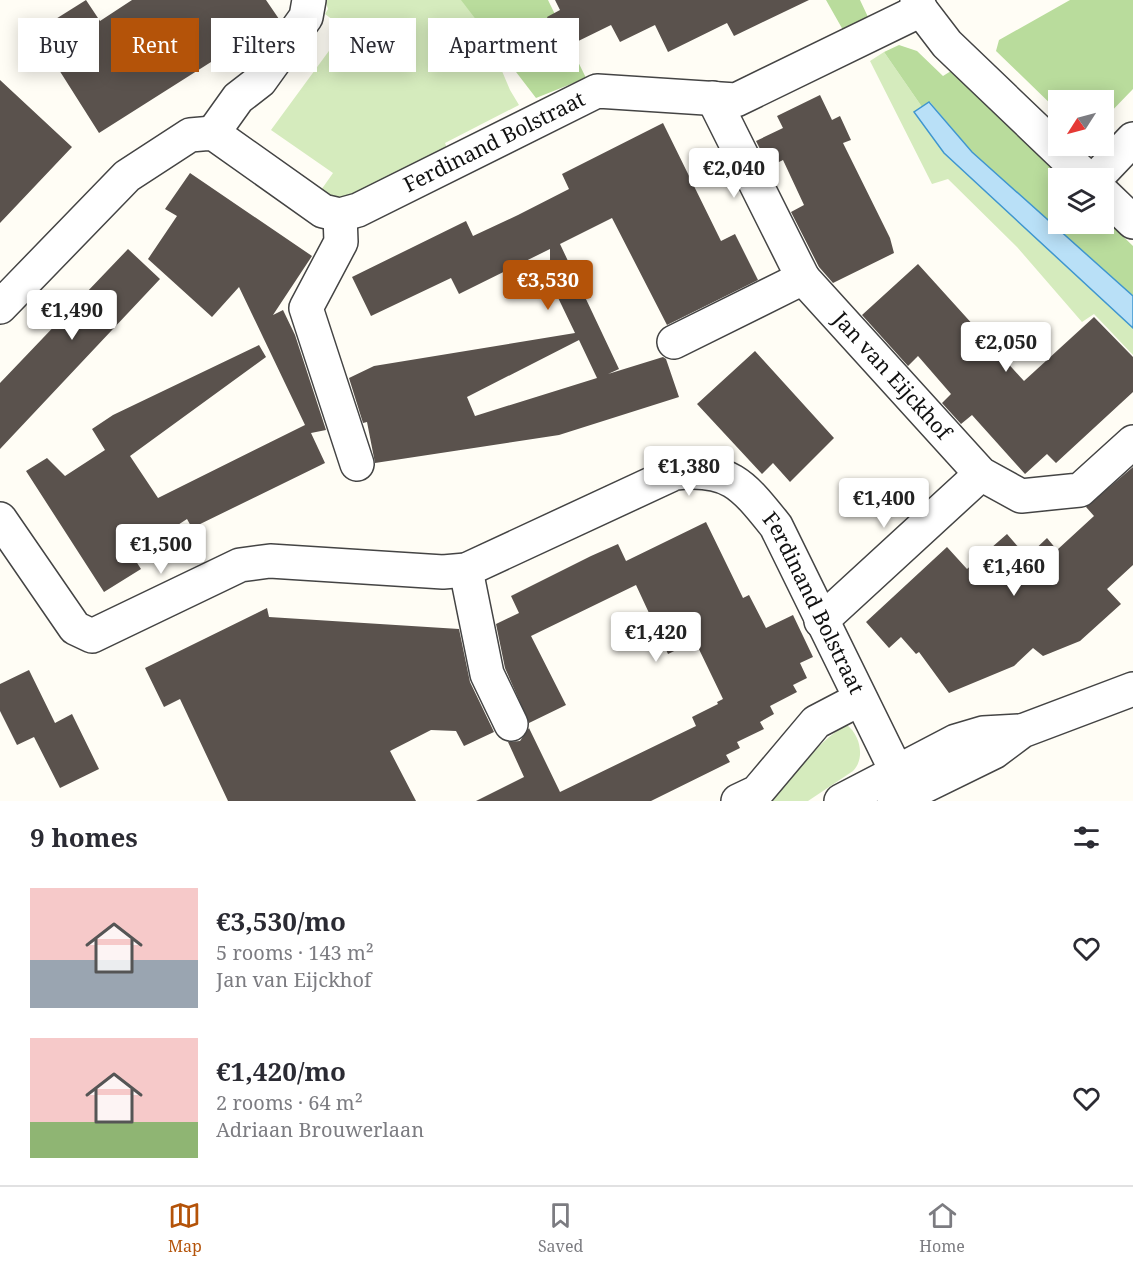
<!DOCTYPE html>
<meta charset="utf-8">
<style>
:root{--surface:#fff;--page:#f2f2f3;--text:#2b2b33;--muted:#7c7c81;--line:#e1e1e2;--accent:#b45309}
body{margin:0;font-family:"Noto Serif",serif;background:var(--page);color:var(--text);height:100vh;display:flex;flex-direction:column;font-size:22px;white-space:nowrap}
*{box-sizing:border-box;margin:0}
p{font-size:20px;color:var(--muted)}
.icon{flex:none;width:33px;height:33px;fill:none;stroke:currentColor;stroke-width:2;stroke-linecap:round;stroke-linejoin:round}
.map{position:relative;height:801px;overflow:hidden}
.details{display:flex;flex-direction:column;background:var(--surface);flex:1}
.details>*{flex:none}
.banner{position:absolute;left:18px;top:18px;width:600px;height:54px;display:flex;gap:12px}
.needle{width:39px;rotate:234deg}
.buttons{position:absolute;left:1048px;top:90px;display:grid;gap:12px}
.buttons a{display:grid;place-items:center;width:66px;height:66px;border-radius:0px;background:var(--surface);box-shadow:0 3px 15px #0003;font-size:30px}
.price{position:absolute;translate:-50% -51px;padding:0 14px;border-radius:6px;background:#fff;color:#222;font-size:20px;line-height:39px;filter:drop-shadow(0 2px 3px #0008)}
.price::after{content:'';position:absolute;left:50%;top:36px;width:18px;height:14px;margin-left:-9px;background:inherit;clip-path:polygon(0 0,100% 0,50% 100%)}
.price.selected{background:var(--accent);color:#fff}
ul{padding:0;list-style:none}
li{display:flex;align-items:center;gap:18px;height:150px;padding:0 30px}
li span{display:grid;place-items:center;flex:none;width:168px;height:120px;border-radius:0px;color:#555}
li>.icon{margin-inline-start:auto}
span .icon{width:72px;height:72px;fill:#fffc;stroke-width:1}
li b{font-size:26px}
h2{display:flex;justify-content:space-between;align-items:center;height:72px;padding:0 30px;font-size:26px}
.chip{padding:0 21px;border-radius:0px;background:var(--surface);box-shadow:0 3px 15px #0003;font-size:21px;line-height:54px}
.chip.selected{background:var(--accent);color:#fff}
.tabs{display:flex;justify-content:space-around;align-items:center;height:84px;border-top:2px solid var(--line);background:var(--surface);font-size:16px;color:var(--muted)}
.tabs a{display:grid;justify-items:center;gap:3px}
.tabs .selected{color:var(--accent)}
.map>svg:first-child{display:block}
</style>
<div class="map">
<svg width="1133" height="801" viewBox="0 0 1133 801">
<rect width="100%" height="100%" fill="#fffdf5"/>
<path fill="#d5ebbd" d="M325,0H472L510,90L519,105L445,143L448,151L345,200L319,193L333,173L271,130L345,29L325,14L328,9Z
M884,52L922,107L915,112L944,153L1133,328V355L1094,314L1082,322L1017,247L948,179L932,184L870,61Z
M847,725C861,736 865,759 853,771L808,801H764C797,781 812,743 847,725Z"/>
<path fill="#b9dc9c" d="M461,0H548L586,78L536,98Z
M826,0H860L868,17L843,30Z
M1070,0H1133V89L1104,119V100H1059V112L996,51L999,40Z
M899,45L917,51L943,76L951,71L1063,178H1059V224H1104V218L1133,246V296L972,152L930,102L922,107L884,52Z"/>
<path fill="#b9e0f7" stroke="#3f96cf" stroke-width="1.5" d="M929,102L972,152L1133,296V328L944,153L914,112Z"/>
<path fill="#5a524d" fill-rule="evenodd" d="M86,0L100,21L132,0H266L279,19L99,133L35,32Z
M555,0H809L734,36L727,23L668,52L655,25L620,42L611,25L562,49L547,17L560,10Z
M0,80L72,147L0,223Z
M820,95L832,120L840,116L851,140L843,143L890,238L894,253L833,283L819,267L791,212L804,205L783,160L769,167L756,141L783,128L777,116Z
M663,123L721,241L735,234L758,280L667,325L612,218L560,244L619,369L608,374L663,357L666,359L679,397L559,435L375,463L367,422L363,423L349,378L374,366L575,333L550,281V249L459,294L451,278L371,316L352,277L466,221L473,236L518,215L569,189L562,174ZM579,340L597,378L475,416L467,397Z
M190,173L312,256L273,315L283,310L295,335L326,430L311,433L325,463L192,528L187,519L132,555L141,569L104,592L26,471L47,458L65,476L105,450L92,429L113,415L259,345L266,357L130,456L158,498L305,425L239,287L212,317L148,259L177,216L165,209Z
M128,249L160,279L0,449V383Z
M918,264L1024,381L1094,317L1133,357V392L1056,463L1047,454L1025,474L972,415L961,424L942,403L951,394L918,356L908,366L862,315Z
M755,351L834,438L790,482L773,463L762,474L697,404Z
M1133,467V565L1107,589L1121,604L1080,641L1043,656L1033,648L1014,666L949,693L919,652L916,654L901,637L889,648L866,622L947,547L967,569L1007,534L1027,557L1047,538L1057,550L1094,516L1086,507Z
M706,522L743,598L749,595L766,628L793,615L813,657L800,663L807,678L793,685L797,692L770,706L774,714L760,722L764,729L737,742L740,748L726,755L730,762L651,801H476L524,777L508,742L520,741L529,728L560,792L696,726L692,717L718,704L717,702L723,699L695,641L668,654L636,585L531,636L566,705L529,723L505,668L496,624L519,613L511,596L591,556L618,544L626,561Z
M267,608L269,617L459,629L470,682L494,732L464,746L456,731L431,730L390,751L416,801H228L180,699L164,707L145,668Z
M29,670L55,723L72,714L99,769L60,788L34,737L17,745L0,711V684Z"/>
<g fill="none" stroke-linecap="round" stroke-linejoin="round">
<defs>
<g id="minor">
<path d="M917,0L921,10L947,44L1087,178"/>
<path d="M713,98L803,278"/>
<path d="M213,133L238,98L260,81L306,17L309,0"/>
<path d="M1096,178L1133,139"/>
<path d="M1104,194L1133,222"/>
<path d="M340,215L341,242L306,308L357,464"/>
<path id="s1" d="M0,307L127,176L190,135L213,133L323,211L340,215L358,210L597,91L736,100L921,10"/>
<path id="s2" d="M674,342L803,278L981,474L1021,496L1080,490L1133,442"/>
<path id="s3" d="M0,519L75,628L92,636L240,565L270,561L443,572L466,570L675,473C730,467 743,485 776,526L911,801"/>
<path d="M466,570L487,674L511,724"/>
<path d="M821,621L981,474"/>
<path d="M738,801L757,792L816,722L860,699"/>
<path d="M841,801L956,741L983,733L1020,731"/>
<path d="M894,801L994,752L1022,731L1133,689"/>
</g>
</defs>
<use href="#minor" stroke="#444" stroke-width="36"/>
<use href="#minor" stroke="#fff" stroke-width="33"/>
</g>
<g text-anchor="middle" stroke-width="6" stroke-linejoin="round" paint-order="stroke">
<g font-size="21" fill="#111" stroke="#fff">
<text dy="7" stroke="none"><textPath href="#s1" startOffset="604">Ferdinand Bolstraat</textPath></text>
<text dy="7" stroke="none"><textPath href="#s2" startOffset="276">Jan van Eijckhof</textPath></text>
<text dy="7" stroke="none"><textPath href="#s3" startOffset="980">Ferdinand Bolstraat</textPath></text>
</g>
</g>
</svg>
<div class="buttons">
<a><svg class="needle" viewBox="-14 -14 28 28"><path d="M0-13l5 13h-10z" fill="#e53935"/><path d="M0 13l5-13h-10z" fill="#7c7c81"/></svg></a>
<a><svg class="icon" aria-label="layers" viewBox="0 0 24 24"><path d="M12 4l9 5-9 5-9-5zM3 14l9 5 9-5"/></svg></a>
</div>
<b class="price" style="left:734px;top:199px">€2,040</b>
<b class="price selected" style="left:548px;top:311px">€3,530</b>
<b class="price" style="left:72px;top:341px">€1,490</b>
<b class="price" style="left:1006px;top:373px">€2,050</b>
<b class="price" style="left:689px;top:497px">€1,380</b>
<b class="price" style="left:884px;top:529px">€1,400</b>
<b class="price" style="left:161px;top:575px">€1,500</b>
<b class="price" style="left:1014px;top:597px">€1,460</b>
<b class="price" style="left:656px;top:663px">€1,420</b>
<div class="banner">
<a class="chip">Buy</a>
<a class="chip selected">Rent</a>
<a class="chip">Filters</a>
<a class="chip">New</a>
<a class="chip">Apartment</a>
</div>
</div>
<section class="details">
<h2>9 homes<svg class="icon" aria-label="filters" viewBox="0 0 24 24"><path d="M4 7h16M4 17h16"/><circle cx="9" cy="7" r="2"/><circle cx="15" cy="17" r="2"/></svg></h2>
<ul>
<li><span style="background:linear-gradient(#f6c9c9 60%,#9aa5b1 0)"><svg class="icon" aria-label="home" viewBox="0 0 24 24"><path d="M3 11l9-7 9 7M6 9v11h12V9"/></svg></span><div><b>€3,530/mo</b><p>5 rooms · 143 m²</p><p>Jan van Eijckhof</p></div><svg class="icon" aria-label="heart" viewBox="0 0 24 24"><path d="M12 20l-8-8c-3-5 5-10 8-4 3-6 11-1 8 4z"/></svg></li>
<li><span style="background:linear-gradient(#f6c9c9 70%,#8fb573 0)"><svg class="icon" aria-label="home" viewBox="0 0 24 24"><path d="M3 11l9-7 9 7M6 9v11h12V9"/></svg></span><div><b>€1,420/mo</b><p>2 rooms · 64 m²</p><p>Adriaan Brouwerlaan</p></div><svg class="icon" aria-label="heart" viewBox="0 0 24 24"><path d="M12 20l-8-8c-3-5 5-10 8-4 3-6 11-1 8 4z"/></svg></li>
</ul>
</section>
<nav class="tabs">
<a class="selected"><svg class="icon" aria-label="map" viewBox="0 0 24 24"><path d="M3 6l6-2 6 2 6-2v14l-6 2-6-2-6 2zM9 4v14M15 6v14"/></svg>Map</a>
<a><svg class="icon" aria-label="saved" viewBox="0 0 24 24"><path d="M7 4h10v16l-5-4-5 4z"/></svg>Saved</a>
<a><svg class="icon" aria-label="home" viewBox="0 0 24 24"><path d="M3 11l9-7 9 7M6 9v11h12V9"/></svg>Home</a>
</nav>
